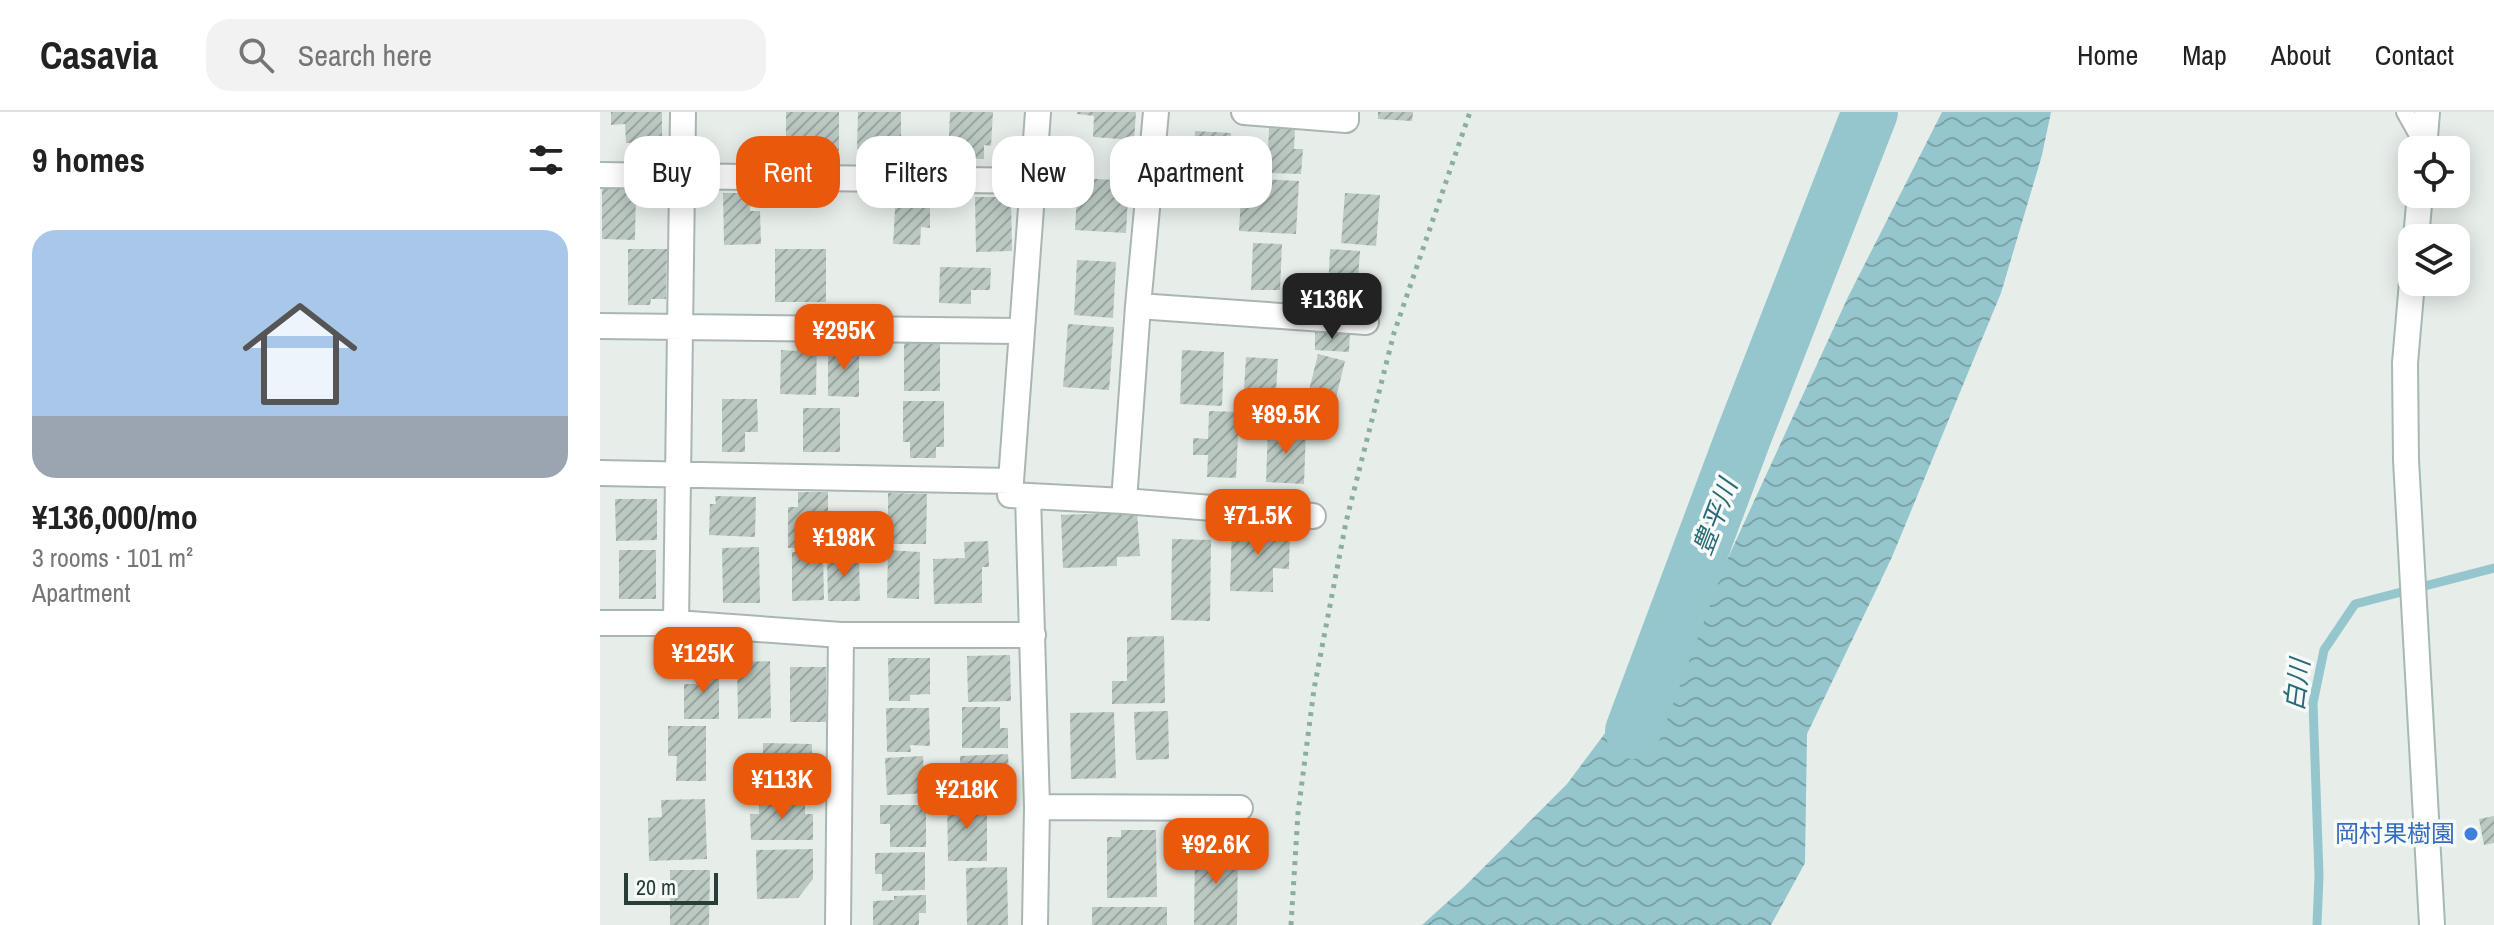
<!DOCTYPE html>
<meta charset="utf-8">
<style>
:root{--surface:#fff;--page:#f2f2f2;--text:#222;--muted:#767676;--line:#e0e0e0;--accent:#ea580c}
body{margin:0;font-family:"Archivo Narrow","Noto Sans JP",sans-serif;background:var(--page);color:var(--text);height:100vh;display:flex;flex-direction:column;font-size:30px;white-space:nowrap}
*{box-sizing:border-box;margin:0}
p{font-size:26px;color:var(--muted)}
.icon{flex:none;width:44px;height:44px;fill:none;stroke:currentColor;stroke-width:2;stroke-linecap:round;stroke-linejoin:round}
.map{position:relative;flex:1;overflow:hidden}
.sheet{display:flex;flex-direction:column;background:var(--surface);width:600px}
.sheet>*{flex:none}
.top-card{position:absolute;left:24px;top:24px;width:760px;height:72px;display:flex;gap:16px}
.buttons{position:absolute;left:1798px;top:24px;display:grid;gap:16px}
.buttons a{display:grid;place-items:center;width:72px;height:72px;border-radius:16px;background:var(--surface);box-shadow:0 4px 20px #0003;font-size:40px}
.scale{position:absolute;left:24px;bottom:20px;width:94px;box-sizing:border-box;padding-left:8px;border:4px solid #273f38;border-top:0;font-size:22px;line-height:28px;white-space:nowrap;color:#273f38;-webkit-text-stroke:6px #f7faf9;paint-order:stroke}
.price{position:absolute;translate:-50% -68px;padding:0 18px;border-radius:16px;background:var(--accent);color:#fff;font-size:26px;line-height:52px;filter:drop-shadow(0 2px 4px #0008)}
.price::after{content:'';position:absolute;left:50%;top:48px;width:24px;height:18px;margin-left:-12px;background:inherit;clip-path:polygon(0 0,100% 0,50% 100%)}
.price.current{background:#222;color:#fff}
ul{padding:0;list-style:none}
li{display:grid;align-content:center;gap:16px;height:424px;padding:0 32px}
li+li{border-top:2px solid var(--line)}
li span{display:grid;place-items:center;height:248px;border-radius:24px;color:#555}
li>.icon{margin-inline-start:auto}
span .icon{width:144px;height:144px;fill:#fffc;stroke-width:1}
li b{font-size:34px}
h2{display:flex;justify-content:space-between;align-items:center;height:96px;padding:0 32px;font-size:34px}
.chip{padding:0 28px;border-radius:24px;background:var(--surface);box-shadow:0 4px 20px #0003;font-size:28px;line-height:72px}
.chip.current{background:var(--accent);color:#fff}
header{display:flex;align-items:center;gap:48px;box-sizing:border-box;height:112px;padding:0 40px;background:var(--surface);border-bottom:2px solid var(--line)}
header strong{font-size:38px}
nav{display:flex;gap:44px;margin-inline-start:auto;font-size:28px}
.search{width:560px;height:72px;background:var(--page);display:flex;align-items:center;gap:20px;box-sizing:border-box;padding:0 28px;border-radius:24px;color:var(--muted);font-size:30px}
main{display:flex;flex:1;min-height:0}
.map>svg:first-child{display:block}
</style>
<header>
<strong>Casavia</strong>
<div class="search"><svg class="icon" aria-label="search" viewBox="0 0 24 24"><circle cx="10" cy="10" r="6"/><path d="M15 15l6 6"/></svg>Search here</div>
<nav><a>Home</a><a>Map</a><a>About</a><a>Contact</a></nav>
</header>
<main>
<section class="sheet">
<h2>9 homes<svg class="icon" aria-label="filters" viewBox="0 0 24 24"><path d="M4 7h16M4 17h16"/><circle cx="9" cy="7" r="2"/><circle cx="15" cy="17" r="2"/></svg></h2>
<ul>
<li><span style="background:linear-gradient(#a9c7e8 75%,#9aa5b1 0)"><svg class="icon" aria-label="home" viewBox="0 0 24 24"><path d="M3 11l9-7 9 7M6 9v11h12V9"/></svg></span><div><b>¥136,000/mo</b><p>3 rooms · 101 m²</p><p>Apartment</p></div></li>
</ul>
</section>
<div class="map">
<svg width="1894" height="813" viewBox="0 0 1894 813">
<defs>
<pattern id="water-waves" width="16" height="10" patternUnits="userSpaceOnUse" patternTransform="scale(2)"><rect width="16" height="10" fill="#95c6cd"/><path d="M0 5q4-4 8 0t8 0" fill="none" stroke="#7aa2a7"/></pattern>
<pattern id="building-hatch" width="6" height="6" patternUnits="userSpaceOnUse" patternTransform="scale(2)"><rect width="6" height="6" fill="#bcc9c3"/><path d="M-1 1l2-2M0 6l6-6M5 7l2-2" fill="none" stroke="#99a59f"/></pattern>
</defs>
<rect width="100%" height="100%" fill="#e7eeea"/>
<path fill="url(#water-waves)" d="M1342,0H1451L1442,43L1401,181L1292,445L1207,622L1205,751L1171,813H822L864,775L967,672L1115,474L1248,185Z"/>
<g fill="none" stroke-linecap="round" stroke-linejoin="round">
<path stroke="#95c6cd" stroke-width="9" d="M1717,813L1719,763L1713,591L1724,538L1755,492L1894,456"/>
<path stroke="#95c6cd" stroke-width="56" d="M1033,619L1144,323L1270,0"/>
</g>
<path fill="url(#building-hatch)" d="M11,0H62V30L26,31L25,12L11,13Z
M186,0H239V39L186,38Z
M258,0H301V37H257Z
M350,0H393L391,34L384,33V47L348,46Z
M477,0H536L534,28L493,25L494,4L477,2Z
M778,0H813L812,9L778,7Z
M669,16L695,17L694,37H703L701,62L667,61Z
M595,19L631,21L627,90L591,88Z
M478,66L515,68L514,84H528L526,121L475,118Z
M642,66L699,69L696,122L639,119Z
M2,74H36L35,128L2,127Z
M296,80L338,81L337,96L330,95V116L321,115L320,133L293,132Z
M123,81H150V99H160L161,132L124,133Z
M745,81L780,83L776,134L741,131Z
M375,85H411L412,139L376,140Z
M653,131L682,132L680,178H651Z
M28,137H67L66,187H51L50,193H28Z
M175,137H226V190H175Z
M730,137L760,139L757,182L728,180Z
M477,148L516,150L513,206L474,203Z
M340,155L391,156L390,178H371V192L339,191Z
M468,212L514,215L509,278L463,275Z
M715,219L750,220L749,240L715,238Z
M198,221H217L216,283L180,282L181,238L197,239Z
M304,229H340V279H304Z
M228,236H259V285L228,284Z
M582,238L624,240L622,294L580,292Z
M718,242L745,249L731,306L704,299Z
M646,245L678,247L675,295L643,293Z
M122,287H157L158,320H145V340H122Z
M303,289H344V335H336V346H310V330H303Z
M203,296H240V340H203Z
M609,299L639,300L636,366L607,365L608,343H593V326L608,327Z
M668,316L706,317L704,372L666,370Z
M198,380H228V436H188V395H198Z
M288,381L327,382L326,432H288Z
M115,384L156,385L155,425L109,423L110,392H116Z
M15,387H57V428L16,429Z
M537,400L540,444L517,445V454L463,456L461,403Z
M632,414L690,417L689,457L673,456V480L630,479Z
M572,427L611,428L610,509L571,508Z
M388,429L389,455H382V491L334,492L333,447L365,446L364,430Z
M159,435L160,491H123L122,436Z
M19,438H56V487H19Z
M288,438L320,440L319,487L287,486Z
M192,440H223L224,488L192,489Z
M259,445L260,489H228L227,446Z
M564,524L565,591L512,592V569H527V525Z
M410,543L411,589L368,590L367,544Z
M288,546H330V582L310,583V589H289Z
M170,549L171,606L138,607L137,550Z
M96,554H119V607H84V572H96Z
M190,555H226V610H190Z
M362,595H400V616H408V636H362Z
M286,596H329L330,634L310,633L311,640H287Z
M568,599L569,647L536,648L534,600Z
M514,600L516,666L471,667L470,601Z
M68,614H106V669H76L77,644H68Z
M163,631L212,632L211,679H163Z
M408,642L410,683L361,685L360,644Z
M323,644L324,662H330L331,681L287,683L285,646Z
M105,687L107,747L49,749L48,706L62,705L61,688Z
M159,687H205V702H213V728H151L150,702H159Z
M347,689H387V749H348Z
M280,693H326V735H290V712H280Z
M1894,704V731L1884,733L1879,707Z
M521,718H556L557,785L507,786V725H521Z
M613,732H638L637,813H594L595,738L613,739Z
M213,737V767L198,786L157,787L156,738Z
M325,740V778L282,779V762H275V741Z
M407,755L408,813H367L366,756Z
M70,758H110L109,813H70Z
M326,783V801H319V813H273V789L294,788V784Z
M492,795H567V813H492Z"/>
<g fill="none" stroke-linecap="round" stroke-linejoin="round">
<defs>
<path id="lane" d="M1805,0L1823,32"/>
<path id="street" d="M644,0L746,8V0
M0,63L431,69
M538,194L766,210
M0,214L421,219
M0,361L411,369L410,383L524,389L713,404
M411,369L438,0
M428,384L437,695L435,813
M524,389L538,194L556,0
M0,511H76L241,523H433
M76,511L83,0
M437,695L640,696
M238,813L241,523"/>
<path id="secondary" d="M1824,38L1827,0
M1816,126L1820,82
M1812,170L1805,251L1806,348L1832,813"/>
</defs>
<use href="#lane" stroke="#aab6b1" stroke-width="20"/>
<use href="#street" stroke="#aab6b1" stroke-width="28"/>
<use href="#secondary" stroke="#a6b9b2" stroke-width="28"/>
<path stroke="#8aaea2" stroke-width="5" stroke-dasharray="4 6" stroke-linecap="butt" d="M691,813L698,701L714,577L746,410L794,221L870,0"/>
<use href="#lane" stroke="#fff" stroke-width="16"/>
<use href="#street" stroke="#fff" stroke-width="24"/>
<use href="#secondary" stroke="#fff" stroke-width="24"/>
</g>
<circle fill="#3f7fe0" stroke="#f7faf9" stroke-width="3" cx="1871" cy="722" r="8"/>
<g text-anchor="middle" stroke-width="7" stroke-linejoin="round" paint-order="stroke">
<g font-size="24" fill="#366cbe" stroke="#f7faf9" text-anchor="end">
<text x="1855" y="730">岡村果樹園</text>
</g>
<g font-size="26" font-style="italic" fill="#266b76" stroke="#f7faf9">
<text transform="translate(1115 405) rotate(-69)" y="9">豊平川</text>
<text transform="translate(1697 573) rotate(-83)" y="9">白川</text>
</g>
</g>
</svg>
<div class="buttons">
<a><svg class="icon" aria-label="locate" viewBox="0 0 24 24"><circle cx="12" cy="12" r="6"/><path d="M12 2v4M12 18v4M2 12h4M18 12h4"/></svg></a>
<a><svg class="icon" aria-label="layers" viewBox="0 0 24 24"><path d="M12 4l9 5-9 5-9-5zM3 14l9 5 9-5"/></svg></a>
</div>
<div class="scale">20 m</div>
<b class="price current" style="left:732px;top:229px">¥136K</b>
<b class="price" style="left:244px;top:260px">¥295K</b>
<b class="price" style="left:686px;top:344px">¥89.5K</b>
<b class="price" style="left:658px;top:445px">¥71.5K</b>
<b class="price" style="left:244px;top:467px">¥198K</b>
<b class="price" style="left:103px;top:583px">¥125K</b>
<b class="price" style="left:182px;top:709px">¥113K</b>
<b class="price" style="left:367px;top:719px">¥218K</b>
<b class="price" style="left:616px;top:774px">¥92.6K</b>
<div class="top-card">
<a class="chip">Buy</a>
<a class="chip current">Rent</a>
<a class="chip">Filters</a>
<a class="chip">New</a>
<a class="chip">Apartment</a>
</div>
</div>
</main>
